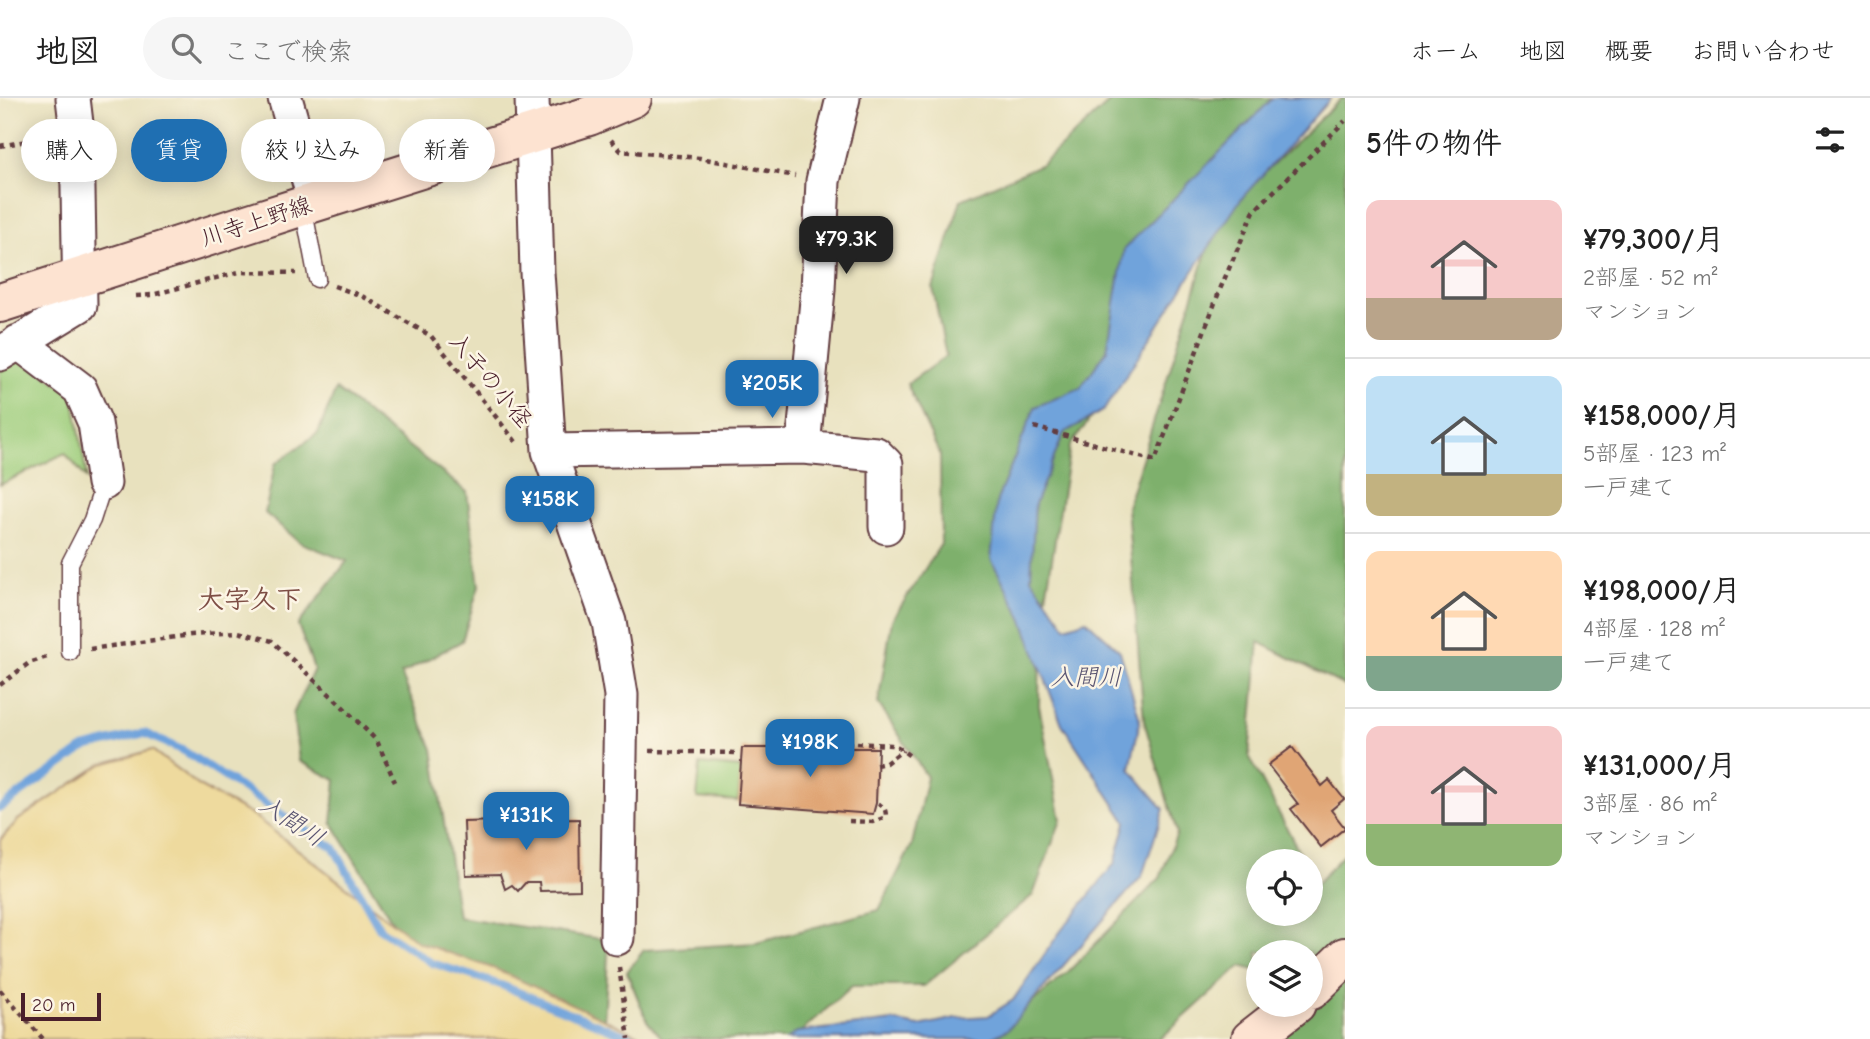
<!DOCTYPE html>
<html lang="ja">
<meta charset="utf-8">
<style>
:root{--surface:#fff;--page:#f6f6f6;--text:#222;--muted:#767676;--line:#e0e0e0;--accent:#1f6fb2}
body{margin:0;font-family:"Comic Neue","Klee One",sans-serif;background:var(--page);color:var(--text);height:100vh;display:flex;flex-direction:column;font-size:26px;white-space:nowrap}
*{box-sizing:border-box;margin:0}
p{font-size:23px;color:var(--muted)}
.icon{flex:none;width:38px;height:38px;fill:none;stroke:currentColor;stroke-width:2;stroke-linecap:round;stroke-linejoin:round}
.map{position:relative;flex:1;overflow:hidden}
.sheet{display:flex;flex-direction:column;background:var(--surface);width:525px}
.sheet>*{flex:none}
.guide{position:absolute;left:21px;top:21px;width:665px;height:63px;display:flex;gap:14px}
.tools{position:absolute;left:1246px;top:751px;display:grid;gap:14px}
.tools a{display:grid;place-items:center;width:77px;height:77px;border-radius:50%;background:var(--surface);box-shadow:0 4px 18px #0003;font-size:35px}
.scale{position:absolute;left:21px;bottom:18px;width:80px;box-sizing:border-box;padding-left:7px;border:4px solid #4a1f2b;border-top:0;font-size:19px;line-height:24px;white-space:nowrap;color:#4a1f2b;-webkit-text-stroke:5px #fcf5e5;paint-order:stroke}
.price{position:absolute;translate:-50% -60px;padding:0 16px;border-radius:14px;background:var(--accent);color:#fff;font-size:23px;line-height:46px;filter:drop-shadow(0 2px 4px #0008)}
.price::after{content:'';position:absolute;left:50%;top:42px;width:21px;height:16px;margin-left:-10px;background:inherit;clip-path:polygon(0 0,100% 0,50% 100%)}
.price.on{background:#222;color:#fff}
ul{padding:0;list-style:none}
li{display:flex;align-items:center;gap:21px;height:175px;padding:0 21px}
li+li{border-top:2px solid var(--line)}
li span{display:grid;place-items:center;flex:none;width:196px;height:140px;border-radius:14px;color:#555}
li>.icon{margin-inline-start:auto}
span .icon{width:84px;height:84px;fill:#fffc;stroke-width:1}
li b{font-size:30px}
h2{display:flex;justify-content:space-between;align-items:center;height:84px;padding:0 21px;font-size:30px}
.tag{padding:0 24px;border-radius:32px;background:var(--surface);box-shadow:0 4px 18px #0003;font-size:24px;line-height:63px}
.tag.on{background:var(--accent);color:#fff}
header{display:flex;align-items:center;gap:42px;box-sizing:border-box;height:98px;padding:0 35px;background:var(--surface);border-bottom:2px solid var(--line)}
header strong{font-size:33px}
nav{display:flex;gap:38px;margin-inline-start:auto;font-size:24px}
.search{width:490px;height:63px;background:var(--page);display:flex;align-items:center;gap:18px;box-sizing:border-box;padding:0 24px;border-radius:38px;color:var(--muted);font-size:26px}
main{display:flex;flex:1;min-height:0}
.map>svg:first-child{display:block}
</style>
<header>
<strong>地図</strong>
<div class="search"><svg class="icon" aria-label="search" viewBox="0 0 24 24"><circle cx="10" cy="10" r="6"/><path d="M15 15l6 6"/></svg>ここで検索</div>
<nav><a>ホーム</a><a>地図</a><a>概要</a><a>お問い合わせ</a></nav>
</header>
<main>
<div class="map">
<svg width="1345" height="941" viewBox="0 0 1345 941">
<rect width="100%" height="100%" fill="#fcf5e5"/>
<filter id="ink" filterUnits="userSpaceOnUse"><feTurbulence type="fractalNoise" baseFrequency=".0143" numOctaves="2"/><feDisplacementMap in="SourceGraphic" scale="14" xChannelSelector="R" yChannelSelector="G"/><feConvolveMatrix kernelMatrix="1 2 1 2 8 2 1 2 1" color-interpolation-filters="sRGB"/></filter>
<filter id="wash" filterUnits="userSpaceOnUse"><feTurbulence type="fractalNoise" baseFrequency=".00686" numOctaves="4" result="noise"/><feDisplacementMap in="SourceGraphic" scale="28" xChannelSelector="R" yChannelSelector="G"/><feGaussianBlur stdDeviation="1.57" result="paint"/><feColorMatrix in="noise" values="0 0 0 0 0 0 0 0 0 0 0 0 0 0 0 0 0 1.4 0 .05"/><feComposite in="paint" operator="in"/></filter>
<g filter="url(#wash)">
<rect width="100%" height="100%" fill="#e8e1be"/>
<path fill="#9dcd7c" stroke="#747654" stroke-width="2" d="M13,256L73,295L87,381L65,355L0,387V262Z
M700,666L741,670L738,703L697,700Z"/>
<path fill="#7eb06c" stroke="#64684c" stroke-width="2" d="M1114,0H1280L1107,298L1070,348L1040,537L1039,608L1061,722L1033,797L924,888H852L793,941H663L647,923L627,874L644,852L756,845L879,812L912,747L927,679L878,605L892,522L941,446L940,357L907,286L946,258L933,190L961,102L1042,66Z
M1342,0H1345V588L1259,544L1249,658L1304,763H1258V816H1311V776L1316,786L1345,755V941H1271L1311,889V854H1258V873L1241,868L1160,941H989L1067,875L1160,780L1177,735L1144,623L1127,409L1211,140L1248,90Z
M336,291L467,394L479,488L462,543L401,576L433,651L458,819L609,842L604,923L408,849L332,725L336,682L299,663L293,616L314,571L298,527L347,463L301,445L265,415L275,366L318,335Z"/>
<path fill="#eeda9e" stroke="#9c7c64" stroke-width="2" d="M152,652L202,690L254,718L418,844L498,872L647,941H0V742L18,722L102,666Z"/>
<path fill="#70a3db" stroke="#5d6183" stroke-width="2" d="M1273,0H1331L1241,101L1192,175L1104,312L1064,335L1035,406L1031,480L1066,529L1086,522L1120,553L1140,622L1130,671L1164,711L1142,778L1007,932L990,941H787L797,934L893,923L919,928L956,920L988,918L1013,902L1060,834L1115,765L1126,724L1062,626L1022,520L991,461L997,402L1035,309L1080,290L1107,252L1124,151Z"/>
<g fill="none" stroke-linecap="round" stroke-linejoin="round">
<path stroke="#70a3db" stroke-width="8" d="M0,710L84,650L144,635L184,653L334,750L380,831L432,865L501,887L634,941"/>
</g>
<g id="blocks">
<path fill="#e0a574" d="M1292,649L1322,688L1329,682L1344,701L1331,712L1345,730L1321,749L1291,711L1298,706L1268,667Z
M742,650H878L876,705L873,716L738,706Z
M579,721L580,792L540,793L539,784H526L518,793L512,787L505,791L500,776L466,777L464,724Z"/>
</g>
</g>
<g filter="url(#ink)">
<use href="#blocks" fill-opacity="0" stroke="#623c41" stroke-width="2"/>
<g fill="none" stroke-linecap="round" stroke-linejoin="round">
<defs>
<path id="lane" d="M303,108L317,181
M70,554V465L92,422L104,385"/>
<path id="street" d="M285,0L315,104
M532,0L537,174L549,353L609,524L621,597L617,840
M18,244L80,291L95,325L104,385
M0,256L80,207L77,34L73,0
M803,349L818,192L823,83L843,0
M549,353L803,349L876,356L886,366V429"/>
<path id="secondary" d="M0,205L303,108L589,18L632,0
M1311,892L1345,859
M1251,941L1296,906"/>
</defs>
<use href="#lane" stroke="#623c41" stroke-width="19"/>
<use href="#street" stroke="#623c41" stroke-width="37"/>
<use href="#secondary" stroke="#623c41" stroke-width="42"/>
<path stroke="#623c41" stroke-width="4.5" stroke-dasharray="5 5" stroke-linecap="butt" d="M611,42L621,53L700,60L795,78
M0,48L48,39
M334,188L362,198L431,238L517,345
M136,198L152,197L239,174L296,175
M1034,329L1155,363L1221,189L1254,113L1345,23
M90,551L191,537L238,534L272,543L338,604L377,643L395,684
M0,587L29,565L50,558
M837,644L891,647L898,649L911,659
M650,653L736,655
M876,667L886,665L903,652
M849,723L873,724L886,719C886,710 883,708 876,705
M619,869L629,941
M0,892L43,941"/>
<use href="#lane" stroke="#fff" stroke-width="16"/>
<use href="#street" stroke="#fff" stroke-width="33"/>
<use href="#secondary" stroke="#fde3d1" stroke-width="38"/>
</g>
</g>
<g text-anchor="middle" stroke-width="5" stroke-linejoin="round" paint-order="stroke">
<g font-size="23" fill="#4a1f2b" stroke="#fcf5e5">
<text transform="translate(256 123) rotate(-18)" y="8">川寺上野線</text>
<text transform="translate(491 282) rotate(50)" y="8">入子の小径</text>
</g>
<g font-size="24" font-style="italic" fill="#595471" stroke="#fcf5e5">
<text x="1086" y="587">入間川</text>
<text transform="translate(292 723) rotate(33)" y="8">入間川</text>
</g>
<g font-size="26" font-weight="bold" fill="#7e4e45" stroke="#fcf5e5">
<text x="250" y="510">大字久下</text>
</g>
</g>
</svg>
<div class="tools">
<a><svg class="icon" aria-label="locate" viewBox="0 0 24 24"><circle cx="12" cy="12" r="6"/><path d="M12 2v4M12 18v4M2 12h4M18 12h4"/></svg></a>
<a><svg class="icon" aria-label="layers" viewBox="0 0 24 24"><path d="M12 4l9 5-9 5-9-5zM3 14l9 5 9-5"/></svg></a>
</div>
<div class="scale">20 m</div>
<b class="price on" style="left:846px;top:178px">¥79.3K</b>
<b class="price" style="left:772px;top:322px">¥205K</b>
<b class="price" style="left:550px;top:438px">¥158K</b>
<b class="price" style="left:810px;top:681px">¥198K</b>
<b class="price" style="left:526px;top:754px">¥131K</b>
<div class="guide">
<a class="tag">購入</a>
<a class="tag on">賃貸</a>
<a class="tag">絞り込み</a>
<a class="tag">新着</a>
</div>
</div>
<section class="sheet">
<h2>5件の物件<svg class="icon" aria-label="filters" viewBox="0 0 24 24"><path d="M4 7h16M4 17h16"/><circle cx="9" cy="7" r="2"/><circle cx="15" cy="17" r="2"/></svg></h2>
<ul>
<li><span style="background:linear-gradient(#f6c9c9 70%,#b9a48a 0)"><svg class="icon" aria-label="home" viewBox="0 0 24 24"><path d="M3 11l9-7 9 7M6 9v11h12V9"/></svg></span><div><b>¥79,300/月</b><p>2部屋 · 52 m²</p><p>マンション</p></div></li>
<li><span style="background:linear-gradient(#bfe0f5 70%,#c2b280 0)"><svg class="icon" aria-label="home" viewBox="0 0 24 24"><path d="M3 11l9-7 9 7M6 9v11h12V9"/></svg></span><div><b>¥158,000/月</b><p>5部屋 · 123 m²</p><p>一戸建て</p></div></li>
<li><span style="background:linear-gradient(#ffd9b3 75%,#7fa58c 0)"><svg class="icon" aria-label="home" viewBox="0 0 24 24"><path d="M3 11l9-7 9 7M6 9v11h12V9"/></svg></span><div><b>¥198,000/月</b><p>4部屋 · 128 m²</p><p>一戸建て</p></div></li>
<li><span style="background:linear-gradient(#f6c9c9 70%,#8fb573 0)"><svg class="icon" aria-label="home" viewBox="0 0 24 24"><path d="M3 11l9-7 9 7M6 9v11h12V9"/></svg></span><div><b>¥131,000/月</b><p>3部屋 · 86 m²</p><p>マンション</p></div></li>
</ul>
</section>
</main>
